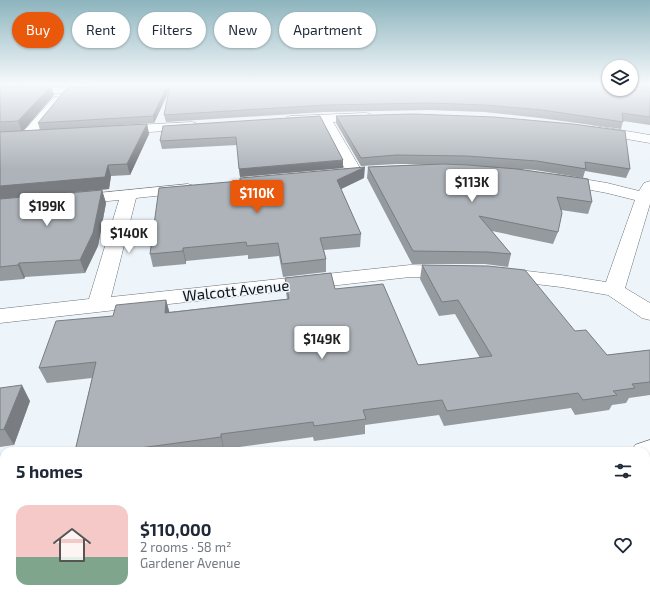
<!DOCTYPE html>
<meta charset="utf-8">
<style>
:root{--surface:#fff;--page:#f6f6f7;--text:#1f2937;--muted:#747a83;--line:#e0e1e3;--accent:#ea580c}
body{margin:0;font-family:"Exo 2",sans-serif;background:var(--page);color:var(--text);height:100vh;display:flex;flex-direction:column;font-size:15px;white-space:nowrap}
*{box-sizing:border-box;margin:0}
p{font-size:13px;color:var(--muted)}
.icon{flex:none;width:22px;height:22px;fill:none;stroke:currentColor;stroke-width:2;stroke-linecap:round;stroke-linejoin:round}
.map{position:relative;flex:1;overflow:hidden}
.drawer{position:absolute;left:0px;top:447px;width:650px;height:156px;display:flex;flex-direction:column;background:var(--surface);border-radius:12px 12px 0 0;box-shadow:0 1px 3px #0004}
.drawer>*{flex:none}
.top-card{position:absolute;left:12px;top:12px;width:400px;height:36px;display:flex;gap:8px}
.fabs{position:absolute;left:602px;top:60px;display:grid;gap:8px}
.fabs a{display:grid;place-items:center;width:36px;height:36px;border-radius:50%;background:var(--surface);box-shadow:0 1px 3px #0004;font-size:20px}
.price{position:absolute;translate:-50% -34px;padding:0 9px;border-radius:4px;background:#fff;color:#222;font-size:13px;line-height:26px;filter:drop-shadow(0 1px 2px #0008)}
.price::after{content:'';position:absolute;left:50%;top:24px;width:12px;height:9px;margin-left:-6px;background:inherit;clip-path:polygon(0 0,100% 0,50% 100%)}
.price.current{background:var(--accent);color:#fff}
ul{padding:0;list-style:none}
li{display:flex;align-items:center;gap:12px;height:100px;padding:0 16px}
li+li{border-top:1px solid var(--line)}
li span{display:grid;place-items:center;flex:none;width:112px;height:80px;border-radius:12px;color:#555}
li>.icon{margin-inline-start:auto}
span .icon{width:48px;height:48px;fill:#fffc;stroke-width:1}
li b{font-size:17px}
h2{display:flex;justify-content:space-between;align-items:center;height:48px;padding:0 16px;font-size:17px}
.chip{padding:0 14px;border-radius:18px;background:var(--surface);box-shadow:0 1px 3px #0004;font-size:14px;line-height:36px}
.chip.current{background:var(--accent);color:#fff}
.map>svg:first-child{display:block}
</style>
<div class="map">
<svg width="650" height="603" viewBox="0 0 650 603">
<rect width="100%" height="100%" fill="#edf4fa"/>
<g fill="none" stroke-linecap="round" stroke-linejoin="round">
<defs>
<path id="minor" d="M95,86L100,89L99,91L0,96V90Z
M57,97L63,100L32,139H22L20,136L22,133L53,98Z
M366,113L370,114L372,117L370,120L333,122L363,173L360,176L355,178L350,176L347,173L321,122L291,124L287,123L285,120L287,117L291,116Z
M192,122L196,123L198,126L196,129L119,134L114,133L113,130L114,127L119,126Z
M596,126L650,135V143L591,133L590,130L591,127Z
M559,175L607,183L639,191L644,183L650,181V204L625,288L650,303V320L642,318L608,295L561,287L501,280L494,278L491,274L494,270L501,268L561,275L606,282L635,200L607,193L554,183L551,180L554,177Z
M188,184L194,186L196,189L194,192L136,198L111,297L410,265L450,266L457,268L460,272L457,276L450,278L410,277L0,323V309L89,299L119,200L75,204L69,202L67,199L69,196Z
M650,440V466L646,467V451H632L635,445Z
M4,534V570L0,571V535Z"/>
</defs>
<use href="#minor" stroke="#6e757a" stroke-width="1"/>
<use href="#minor" fill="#fff" fill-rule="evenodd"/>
</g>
<path fill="#959a9f" d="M0,84L51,86L54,95L23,131L40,130L38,123L144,84H169V87L650,91V125L623,121L621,129L540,118L484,112L429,110L325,112L166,122L164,115L168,93L154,123L105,126L147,124L149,134L130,175L111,176L109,189L16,197L102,190L106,203L98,246L85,273L25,277L24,279L0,281Z
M631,84H650V90L631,87Z
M320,116L343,160V168L240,177L237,145L162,149L160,141Z
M336,116L630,169L626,178L585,171L583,178L535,170L522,169L592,202L588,214L561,210L558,232L553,244L492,231L511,254L508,267L485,264H412L367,178L368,167L426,164H396L361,166L336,123Z
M364,178L341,189L361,234L360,247L324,250L326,259V272L283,277L279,256L248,259V255L186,261V264L153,267L150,254Z
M422,265L575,331L607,355L650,350V395L629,398L626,403L612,405L609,410L575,415L571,408L444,426L439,415L365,425V434L314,441L313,437L224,449V451H75L92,378L47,383L39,368L113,316L166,300L169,312L287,299L286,292L285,278L335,289L418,365L480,358L455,314L439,316L420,279Z
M0,388L30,401L14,445L0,447Z
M650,487V517L646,512V493Z"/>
<path fill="#797d82" d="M0,84H73L51,86L54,95L22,132L18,121L0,89Z
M168,84H169L170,89L154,123L153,116Z
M147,124L149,134L130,175L127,164Z
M343,160V168L240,177L239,169Z
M108,165L111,176L109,189L0,199V186Z
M365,167L364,178L337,191V180Z
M102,190L106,203L98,246L85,273L80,260Z
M183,248L186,261V264L183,251Z
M19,263L25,277L24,279L18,265Z
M166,300L170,314L165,313Z
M22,385L30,401L14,445L4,429Z
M221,434L224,449V451L221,437Z"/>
<path fill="#adb3b9" stroke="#797d82" d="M144,84H168L153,116L38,123L67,88Z
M174,84H594L609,86V89H631L650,91V117L622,113L623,122L542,110L485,105L430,103L325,105L164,115L170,85Z
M51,86L18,121L0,122V88Z
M414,114L494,117L573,124L625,131L630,169L585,162L586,169L537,161L467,156L396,155L361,158L336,116Z
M320,116L343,160L239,169L236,137L160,141L163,126Z
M147,124L127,164L108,165L105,177L0,186V132Z
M443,164L468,165L517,169L588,179L592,202L557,197L562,213L558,232L479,216L511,254L488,252L413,251L368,167Z
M365,167L337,180L361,234L320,238L326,259L282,264L278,243L247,246L246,242L183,248V251L150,254L159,188L240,181V178Z
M102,190L93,233L80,260L19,263L18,265L0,267V199Z
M422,265L488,266L525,270L575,331L586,330L607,355L650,350V382L632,384L635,388L613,391L617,395L583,400L578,393L447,411L442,400L363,410L366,419L314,426L313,422L221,434V437L140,448V451H75L96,362L39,368L56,321L113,316L116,305L166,300L165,313L289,299L285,278L331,273L335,289L383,284L418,365L492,356L458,300L442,302Z
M22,385L4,429L0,430V388Z
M55,599H624L627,603H55Z"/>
<linearGradient id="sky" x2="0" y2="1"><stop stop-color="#8db4bd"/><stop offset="0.5" stop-color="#f7fafd"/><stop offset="1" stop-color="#f7fafd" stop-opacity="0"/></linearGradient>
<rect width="650" height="169" fill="url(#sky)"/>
<g text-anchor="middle" stroke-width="3" stroke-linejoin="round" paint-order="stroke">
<g font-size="15" fill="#101315" stroke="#edf4fa">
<text transform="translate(236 291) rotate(-6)" y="5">Walcott Avenue</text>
</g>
</g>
</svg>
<div class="fabs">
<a><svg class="icon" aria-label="layers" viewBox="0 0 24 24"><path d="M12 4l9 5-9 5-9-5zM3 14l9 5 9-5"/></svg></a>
</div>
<b class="price" style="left:472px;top:203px">$113K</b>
<b class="price current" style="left:257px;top:214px">$110K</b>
<b class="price" style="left:47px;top:227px">$199K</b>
<b class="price" style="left:129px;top:254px">$140K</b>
<b class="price" style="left:322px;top:360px">$149K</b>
<div class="top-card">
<a class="chip current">Buy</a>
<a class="chip">Rent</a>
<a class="chip">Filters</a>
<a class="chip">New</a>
<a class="chip">Apartment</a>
</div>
<section class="drawer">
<h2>5 homes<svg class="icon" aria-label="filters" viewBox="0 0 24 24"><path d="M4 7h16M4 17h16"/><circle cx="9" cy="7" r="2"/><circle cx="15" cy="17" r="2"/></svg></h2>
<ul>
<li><span style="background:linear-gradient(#f6c9c9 65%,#7fa58c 0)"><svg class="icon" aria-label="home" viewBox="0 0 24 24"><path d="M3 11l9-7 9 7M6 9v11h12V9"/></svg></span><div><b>$110,000</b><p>2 rooms · 58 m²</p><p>Gardener Avenue</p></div><svg class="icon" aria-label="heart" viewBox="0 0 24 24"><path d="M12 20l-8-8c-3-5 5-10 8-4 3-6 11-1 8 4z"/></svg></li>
</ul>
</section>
</div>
